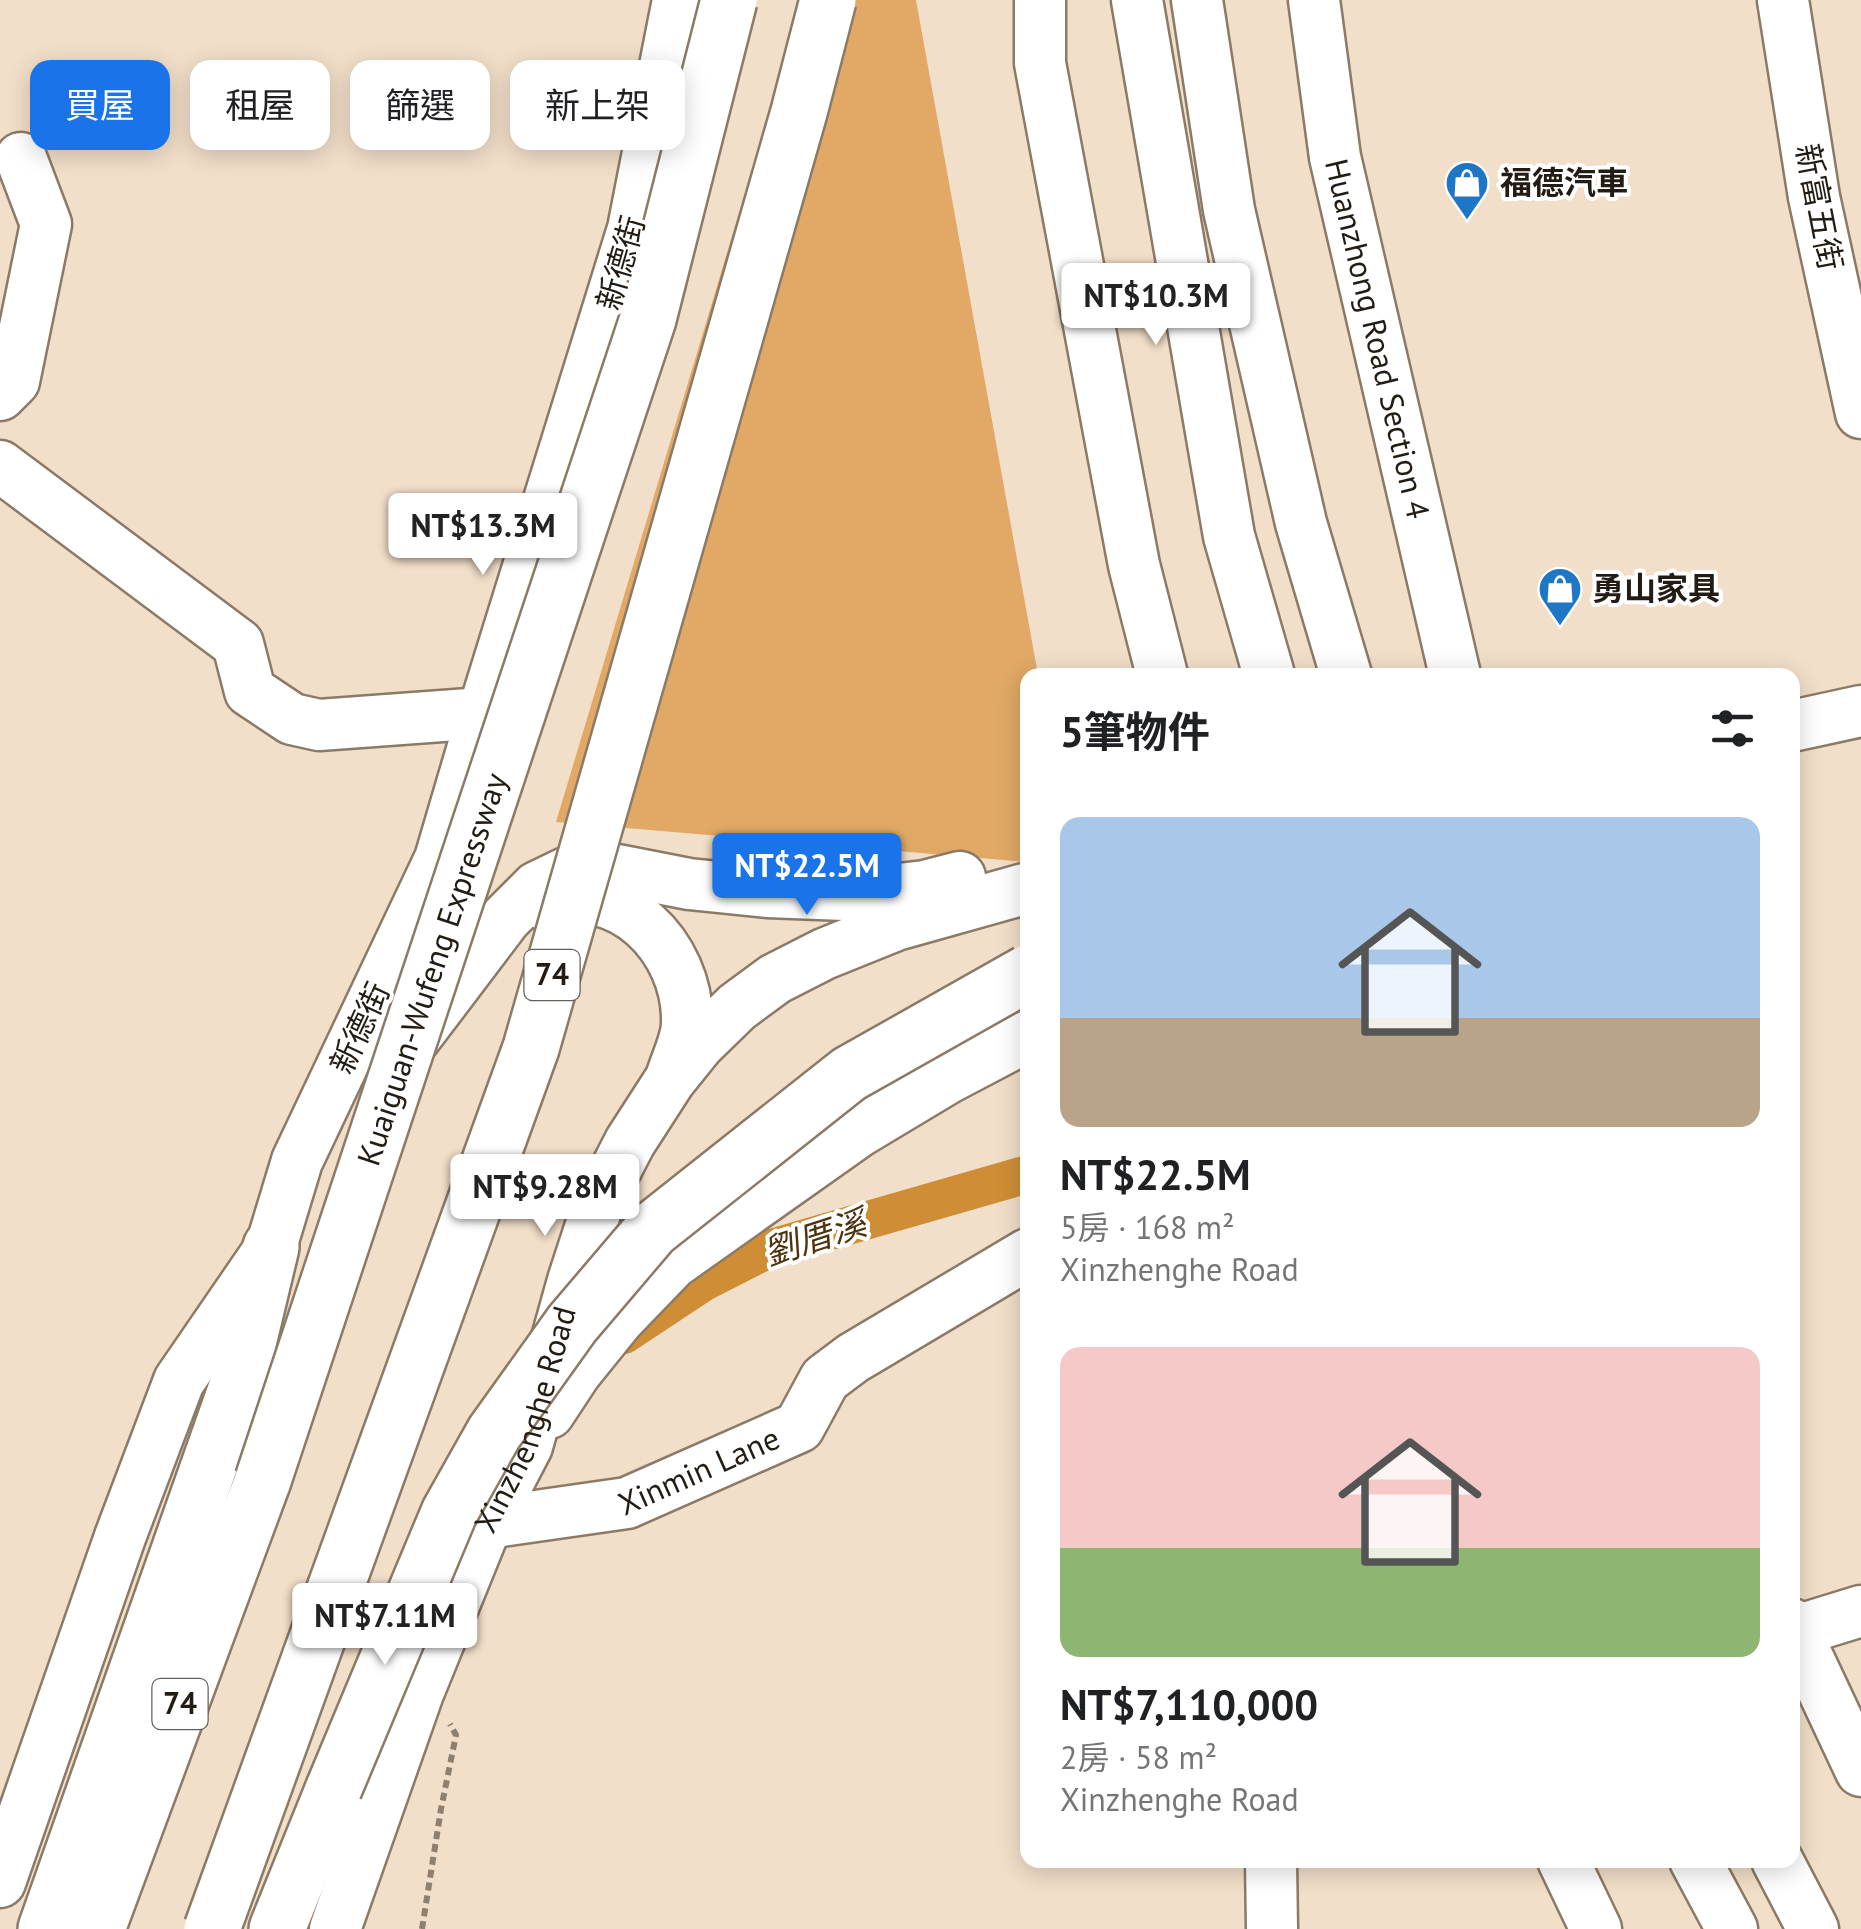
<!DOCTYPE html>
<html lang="zh-TW">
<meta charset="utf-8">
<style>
:root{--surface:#fff;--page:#f6f6f6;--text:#202124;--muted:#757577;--accent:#1a73e8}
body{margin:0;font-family:"PT Sans","Noto Sans TC",sans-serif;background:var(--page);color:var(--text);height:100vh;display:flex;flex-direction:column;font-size:38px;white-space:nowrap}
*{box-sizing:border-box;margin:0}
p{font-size:32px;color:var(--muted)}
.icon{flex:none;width:55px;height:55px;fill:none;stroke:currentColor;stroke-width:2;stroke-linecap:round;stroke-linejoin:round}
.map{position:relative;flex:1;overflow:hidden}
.panel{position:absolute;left:1020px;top:668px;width:780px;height:1200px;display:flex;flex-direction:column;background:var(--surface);border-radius:20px;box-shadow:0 5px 25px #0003}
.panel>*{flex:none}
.top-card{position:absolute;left:30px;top:60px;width:840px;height:90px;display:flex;gap:20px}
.price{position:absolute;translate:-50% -85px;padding:0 22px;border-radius:10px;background:#fff;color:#222;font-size:32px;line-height:65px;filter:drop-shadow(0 2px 5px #0008)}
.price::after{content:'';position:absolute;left:50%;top:60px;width:30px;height:22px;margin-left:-15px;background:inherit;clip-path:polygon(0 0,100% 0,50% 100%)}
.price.current{background:var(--accent);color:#fff}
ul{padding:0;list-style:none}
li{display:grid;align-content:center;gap:20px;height:530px;padding:0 40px}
li span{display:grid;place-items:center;height:310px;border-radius:20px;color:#555}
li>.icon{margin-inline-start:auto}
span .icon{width:180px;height:180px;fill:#fffc;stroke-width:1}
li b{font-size:42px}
h2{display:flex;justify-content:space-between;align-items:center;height:120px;padding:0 40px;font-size:42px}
.pill{padding:0 35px;border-radius:20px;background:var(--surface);box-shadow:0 5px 25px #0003;font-size:35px;line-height:90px}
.pill.current{background:var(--accent);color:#fff}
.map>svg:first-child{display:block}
</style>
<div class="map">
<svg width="1861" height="1929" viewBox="0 0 1861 1929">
<rect width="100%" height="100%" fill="#f2dfc9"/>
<path fill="#e1a965" d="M803,0H916L1038,675H1028L1027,862L556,822Z"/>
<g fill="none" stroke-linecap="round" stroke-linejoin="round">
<path stroke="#cf8e36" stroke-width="38" d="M624,1335L704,1282L771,1248L1028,1174"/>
<defs>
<g id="minor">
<path d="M1040,0V63L1134,565L1162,675"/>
<path d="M1137,0L1229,536L1269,675"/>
<path d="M1197,0L1229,210L1301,523L1346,675"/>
<path id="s1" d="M1314,0L1335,157L1455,675"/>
<path d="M1783,0L1814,197L1861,413"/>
<path d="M0,395L14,381L46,224L21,158"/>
<path d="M0,466L238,644L250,691L292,719L319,725L483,713"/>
<path d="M1792,726L1861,711"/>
<path d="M543,904C619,876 689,947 687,1023C687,1039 677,1059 672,1075"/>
<path d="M415,1038L506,918L537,887L566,873L602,867L689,884L767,892L845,895L925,886L960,877"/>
<path d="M549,1413L576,1372L618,1320L673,1263L858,1132L948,1078L1028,1036"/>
<path id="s2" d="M487,1523L627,1503L799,1427L825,1379L853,1358L1028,1254"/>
<path d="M1792,1624L1861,1771"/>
<path d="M1796,1631L1861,1611"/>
<path d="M1271,1860L1272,1929"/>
<path d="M1563,1860L1596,1929"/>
<path d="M1695,1860L1732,1929"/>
<path d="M1777,1860L1813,1929"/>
<path d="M0,1882L120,1537L179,1381L271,1247L297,1161L440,859L483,713L633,229L678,0"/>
<path id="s3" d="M335,1929L418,1693L487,1523L527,1446L573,1281L598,1204L630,1142L670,1080L699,1044L737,1007L775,979L824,954L896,925L1028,888"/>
</g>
<path id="highway" d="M46,1929L239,1381L271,1247
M97,1929L263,1480
M277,1929L334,1788"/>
</defs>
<use href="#minor" stroke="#8b7a66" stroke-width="55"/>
<use href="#highway" stroke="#8b7a66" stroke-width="60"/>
<path stroke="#8d8071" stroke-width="6" stroke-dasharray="8 5" stroke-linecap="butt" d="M422,1929L441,1809L456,1735L450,1724"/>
<use href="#minor" stroke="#fff" stroke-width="50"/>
<use href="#highway" stroke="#fff" stroke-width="55"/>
<defs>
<g id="highway-bridge">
<path id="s4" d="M263,1480L648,319L729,0"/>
<path d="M334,1788L449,1513L494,1433L572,1324L652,1230L849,1074L1028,973"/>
<path d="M212,1929L531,1048L799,112L828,0"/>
</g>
</defs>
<use href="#highway-bridge" stroke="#8b7a66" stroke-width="60" stroke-linecap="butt"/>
<use href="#highway-bridge" stroke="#fff" stroke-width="55"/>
</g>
<defs>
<symbol id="shop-pin" viewBox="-11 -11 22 30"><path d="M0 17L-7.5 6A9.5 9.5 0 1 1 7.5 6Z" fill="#1f76c4" stroke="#fff"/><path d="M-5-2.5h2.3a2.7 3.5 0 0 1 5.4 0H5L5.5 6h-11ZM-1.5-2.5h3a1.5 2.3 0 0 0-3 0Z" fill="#fff"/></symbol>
</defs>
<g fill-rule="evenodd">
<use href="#shop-pin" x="1442" y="158" width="50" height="68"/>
<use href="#shop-pin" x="1535" y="564" width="50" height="68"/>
</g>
<g text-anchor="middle" stroke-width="8" stroke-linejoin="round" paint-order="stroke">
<g fill="#fff" stroke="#65605a" stroke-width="2.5">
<rect x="524.5" y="950" width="55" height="50" rx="8"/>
<rect x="152.5" y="1679" width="55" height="50" rx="8"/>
</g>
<g font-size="30" font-weight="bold" fill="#231c14">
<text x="552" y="985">74</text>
<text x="180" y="1714">74</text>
</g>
<g font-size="32" font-weight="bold" fill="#231c14" stroke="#fff" text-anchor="start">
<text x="1500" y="194">福德汽車</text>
<text x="1592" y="600">勇山家具</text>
</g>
<g font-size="32" fill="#231c14" stroke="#fff">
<text transform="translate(1819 207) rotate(79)" y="11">新富五街</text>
<text transform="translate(621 263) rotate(-74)" y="11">新德街</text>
<text dy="11" stroke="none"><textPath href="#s1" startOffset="345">Huanzhong Road Section 4</textPath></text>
<text dy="11" stroke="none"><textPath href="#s4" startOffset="538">Kuaiguan-Wufeng Expressway</textPath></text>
<text transform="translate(360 1028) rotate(-65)" y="11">新德街</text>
<text dy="11" stroke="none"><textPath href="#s3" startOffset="545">Xinzhenghe Road</textPath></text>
<text dy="11" stroke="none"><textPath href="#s2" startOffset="220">Xinmin Lane</textPath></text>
</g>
<g font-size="35" font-style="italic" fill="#4e330f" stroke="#fff">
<text transform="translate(815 1238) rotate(-18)" y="12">劉厝溪</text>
</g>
</g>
</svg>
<b class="price" style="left:1156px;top:348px">NT$10.3M</b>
<b class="price" style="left:483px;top:578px">NT$13.3M</b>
<b class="price current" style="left:807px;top:918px">NT$22.5M</b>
<b class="price" style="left:545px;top:1239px">NT$9.28M</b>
<b class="price" style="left:385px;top:1668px">NT$7.11M</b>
<div class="top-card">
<a class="pill current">買屋</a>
<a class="pill">租屋</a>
<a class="pill">篩選</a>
<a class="pill">新上架</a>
</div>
<section class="panel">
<h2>5筆物件<svg class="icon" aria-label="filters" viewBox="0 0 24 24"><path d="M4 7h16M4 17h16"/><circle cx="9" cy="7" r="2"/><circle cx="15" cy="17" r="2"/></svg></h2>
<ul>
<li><span style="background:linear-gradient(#a9c7e8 65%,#b9a48a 0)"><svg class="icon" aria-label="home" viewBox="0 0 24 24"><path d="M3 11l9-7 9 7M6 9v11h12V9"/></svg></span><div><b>NT$22.5M</b><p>5房 · 168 m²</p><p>Xinzhenghe Road</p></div></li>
<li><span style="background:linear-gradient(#f6c9c9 65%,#8fb573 0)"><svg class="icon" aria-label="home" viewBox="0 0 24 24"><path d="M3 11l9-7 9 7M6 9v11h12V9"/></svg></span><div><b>NT$7,110,000</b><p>2房 · 58 m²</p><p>Xinzhenghe Road</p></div></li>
</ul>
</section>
</div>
